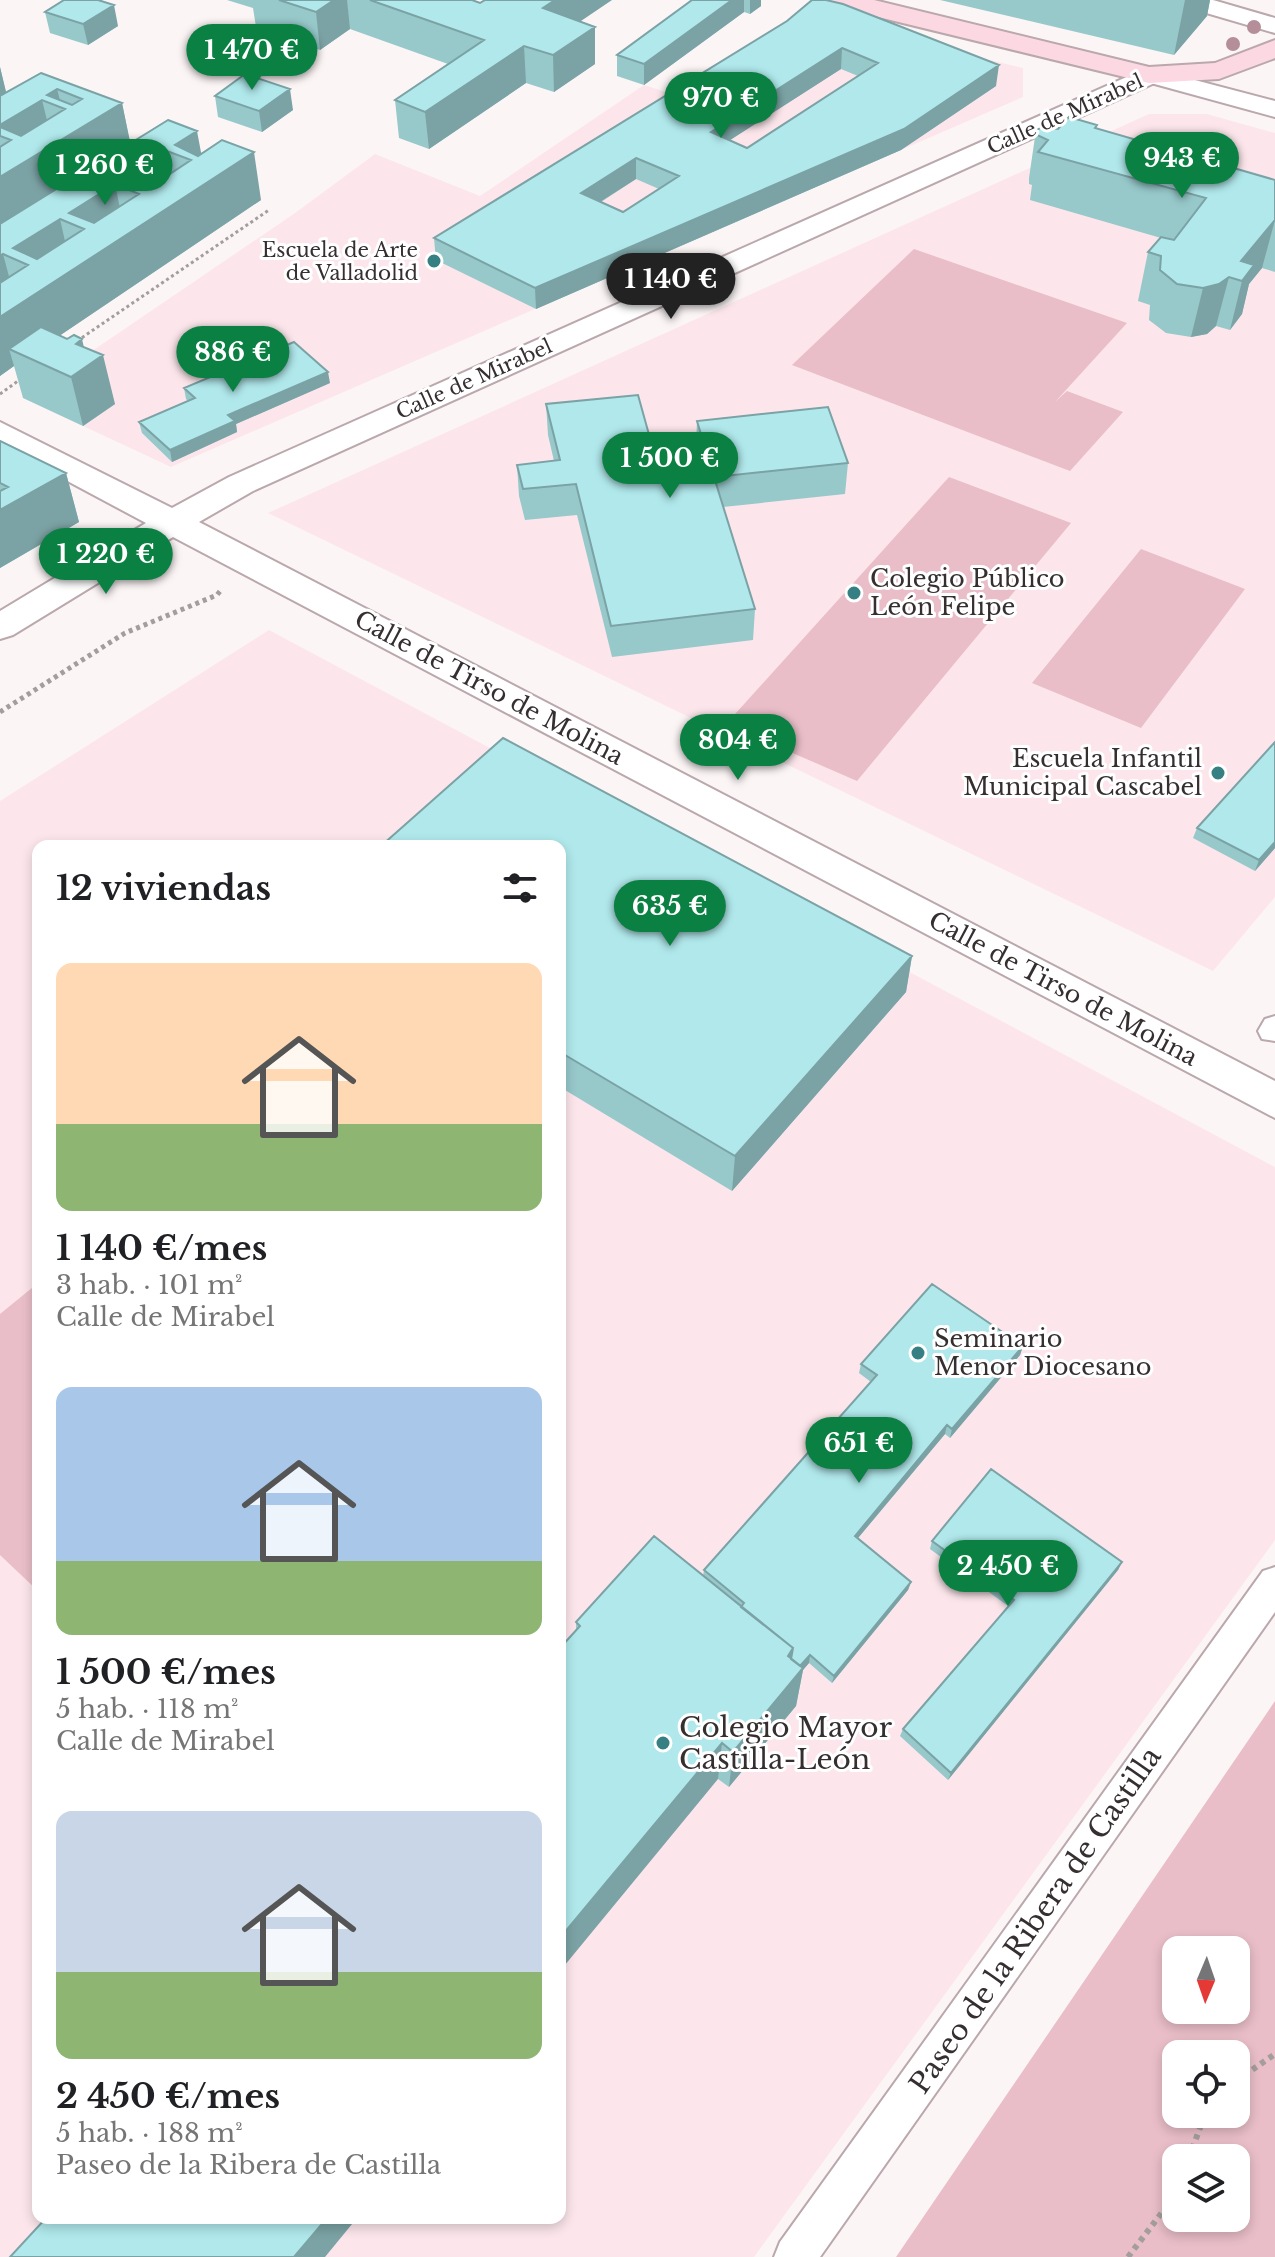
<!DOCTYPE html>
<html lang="es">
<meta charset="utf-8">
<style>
:root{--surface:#fff;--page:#f6f6f6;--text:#202124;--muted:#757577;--accent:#0b8043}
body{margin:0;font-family:"Libre Baskerville",serif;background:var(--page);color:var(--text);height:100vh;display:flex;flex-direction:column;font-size:30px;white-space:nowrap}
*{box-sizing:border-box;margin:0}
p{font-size:26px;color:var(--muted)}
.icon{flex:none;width:44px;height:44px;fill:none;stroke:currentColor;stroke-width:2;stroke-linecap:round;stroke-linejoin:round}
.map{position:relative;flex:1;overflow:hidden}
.side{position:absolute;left:32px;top:840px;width:534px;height:1384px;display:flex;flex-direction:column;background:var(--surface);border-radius:16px;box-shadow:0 4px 12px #0003}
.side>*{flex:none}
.needle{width:52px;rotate:182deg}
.tools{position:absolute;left:1162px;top:1936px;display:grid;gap:16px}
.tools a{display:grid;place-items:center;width:88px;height:88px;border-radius:16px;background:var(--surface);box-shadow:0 4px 12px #0003;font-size:40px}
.price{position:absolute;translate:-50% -68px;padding:0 18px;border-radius:28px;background:var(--accent);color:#fff;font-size:26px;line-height:52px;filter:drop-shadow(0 2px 4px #0008)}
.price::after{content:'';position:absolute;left:50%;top:48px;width:24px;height:18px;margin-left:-12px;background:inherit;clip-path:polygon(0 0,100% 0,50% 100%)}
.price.current{background:#222;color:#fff}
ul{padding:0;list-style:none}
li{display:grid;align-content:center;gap:16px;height:424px;padding:0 24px}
li span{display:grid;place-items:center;height:248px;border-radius:16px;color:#555}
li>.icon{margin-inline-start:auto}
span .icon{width:144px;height:144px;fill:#fffc;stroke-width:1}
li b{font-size:34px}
h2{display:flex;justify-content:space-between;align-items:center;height:96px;padding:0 24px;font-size:34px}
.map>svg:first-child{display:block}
</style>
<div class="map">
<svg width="1275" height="2257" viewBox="0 0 1275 2257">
<rect width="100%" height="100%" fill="#fcf5f6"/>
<path fill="#fce6eb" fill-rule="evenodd" d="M813,18L1023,68V97L171,467L23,398L295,213L375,154L480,196L644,85L691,100Z
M1149,114H1207L1275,133V897L1213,971L268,513Z
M269,630L1275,1167V1540L754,2257H0V801ZM38,846H560V2218H38Z"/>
<path fill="#e9bec8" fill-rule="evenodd" d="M914,249L1127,323L1055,402L1067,391L1123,412L1070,471L792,365Z
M949,477L1071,523L857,781L726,724Z
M1141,549L1245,589L1141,728L1032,683Z
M38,1283V1591L0,1555V1314Z
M1275,1701V2257H896ZM1176,1950H1236V2010H1176ZM1176,2054H1236V2114H1176ZM1176,2158H1236V2218H1176Z"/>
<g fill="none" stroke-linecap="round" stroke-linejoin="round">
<defs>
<path id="pedestrian" d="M1275,1016V1041L1262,1039L1258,1031L1265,1019Z
M1275,1567V1612L820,2257H774L780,2242L1263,1571Z"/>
<path id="minor" d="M1175,0H1213L1275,18V33L1179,5Z
M1149,68L1275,101V117L1140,80L1137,75Z"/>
<path id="tertiary" d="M1149,67L1159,69L1163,75L1159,81L253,491L199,522L1275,1081V1118L173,537L13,635L0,639V611L146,523L0,445V422L172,508L229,477Z"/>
<path id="secondary" d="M829,0H874L1149,67L1215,63L1275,40V58L1219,79L1149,83L833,6Z"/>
</defs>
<use href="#pedestrian" stroke="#baa8ac" stroke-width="4"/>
<use href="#minor" stroke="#baa8ac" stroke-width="4"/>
<use href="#tertiary" stroke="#baa8ac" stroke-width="4"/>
<use href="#secondary" stroke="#baa8ac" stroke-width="4"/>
<path stroke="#a49d9e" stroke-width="3" stroke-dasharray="3 3" stroke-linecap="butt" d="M77,341L269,210
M0,394L22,378"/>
<path stroke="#a49d9e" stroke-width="5" stroke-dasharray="4 4" stroke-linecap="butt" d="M0,712L125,633L217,595L221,590"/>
<path stroke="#a49d9e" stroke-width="6" stroke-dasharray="5 5" stroke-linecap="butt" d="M1236,2081L1275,2054
M1189,2158L1205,2114
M1128,2257L1176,2194"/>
<use href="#pedestrian" fill="#fff" fill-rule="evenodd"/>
<use href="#minor" fill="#fff" fill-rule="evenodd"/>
<use href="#tertiary" fill="#fff" fill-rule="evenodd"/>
<use href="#secondary" fill="#fcd8e3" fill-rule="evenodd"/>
</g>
<g fill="#b48f9a">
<circle cx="1254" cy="27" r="7"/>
<circle cx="1233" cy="44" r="7"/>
</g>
<path fill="#97c8ca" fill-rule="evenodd" d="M227,0H472L480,3L580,22L595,27V64L554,92L526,83L429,149L399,138L395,100L448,64L350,29L320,50L256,27L253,8Z
M692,0H761V6L750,14L744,12L644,85L617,76V55Z
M940,0H1210L1207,16L1174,55Z
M45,12L118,26L88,45L50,33Z
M787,21L996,86L901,150L536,309L436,260L434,238ZM841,69L858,76L747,148L730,140ZM636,179L659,189L623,212L601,202Z
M0,67L6,93L41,73L122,103L130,143L201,154L261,200L59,336L84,347L115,404L83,426L23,398L14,366L0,376Z
M215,96L293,110L262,132L218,117Z
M1058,129H1096L1275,180V272L1262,268L1249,284L1242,314L1230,330L1216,326L1207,334L1191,337L1166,333L1149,320L1150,305L1138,301L1148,252L1161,238L1030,200L1032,185L1029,184V178L1036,130Z
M330,383L236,424L237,432L172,462L142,433L139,422L188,401L186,399L184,388Z
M546,404L653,449L696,445L697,421L848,463L845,494L723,507L755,609L753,640L612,657L577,515L525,520L519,496L517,465L554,461L548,435Z
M0,441L66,473L79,522L0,568Z
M1197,828L1275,848L1255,871L1193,838Z
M560,846L912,956L906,992L732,1191L560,1087Z
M1023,1346L1020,1355L950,1438L945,1434L858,1538L911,1582L908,1590L832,1683L809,1663L803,1670L796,1706L729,1787L718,1779L576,1631V1622L703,1576L704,1570L871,1382L859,1373L861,1364Z
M932,1541L1122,1562L1118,1570L948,1780L900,1736L903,1729L1008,1606L930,1549Z"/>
<path fill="#7ba2a4" d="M334,0H347L350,29L320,50L316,12Z
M555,0H612L544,46L543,8Z
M732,0H744V12L644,85V64Z
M750,0H761V6L750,14Z
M1185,0H1210L1207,16L1174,55Z
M114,5L118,26L88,45L83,24Z
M595,27V64L554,92L553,55Z
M524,46L526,83L429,149L425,112Z
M842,48L841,69L710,153L711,132Z
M999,65L996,86L901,150L536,309L535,288Z
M0,67L9,104L0,110Z
M57,89L62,108L47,95Z
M290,89L293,110L262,132L259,111Z
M42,100L53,145L122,103L132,151L0,234V176L11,140L0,136V125Z
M197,131L206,179L191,160L175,145Z
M167,151L176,200L139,194L123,179Z
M254,152L261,200L28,357L9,349L14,366L0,376V317Z
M636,158V179L581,214V193Z
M115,184L125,232L84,229L69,213Z
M60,219L71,268L28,265L13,248Z
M1275,220L1262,268L1249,284L1242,314L1230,330L1242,281L1241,261Z
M3,254L16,303L0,314V256Z
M1229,277L1216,326L1207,334L1191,337L1203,288Z
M82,339L88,365L103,355L115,404L83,426L71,377L76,344Z
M328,372L330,383L236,424L237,432L172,462L170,450L228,415Z
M66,473L79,522L0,568V510Z
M1275,842V848L1255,871L1259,860Z
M912,956L906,992L732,1191L735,1156Z
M1023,1346L1020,1355L950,1438L952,1429Z
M947,1425L945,1434L853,1544L855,1536Z
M1122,1562L1118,1570L948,1780L951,1773Z
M911,1582L908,1590L832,1683L834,1676Z
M793,1648L810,1655L809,1663L803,1670L796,1706L729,1787L733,1752Z
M722,1743L718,1779L560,1971V1938Z
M327,2218H357L325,2257H294Z"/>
<path fill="#b0e8eb" stroke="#7ba2a4" stroke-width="2" fill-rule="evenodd" d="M64,0H98L114,5L83,24L45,12Z
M279,0H334L316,12Z
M370,0H472L480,3L485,0H555L543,8L595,27L553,55L524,46L425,112L395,100L484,40Z
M692,0H732L644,64L617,55Z
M812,0H826L843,4L999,65L904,129L535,288L434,238L787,21ZM842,48L878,63L747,148L711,132ZM636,158L679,176L623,212L581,193Z
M41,73L122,103L0,177V147L11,140L0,136V127L21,136L65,109L42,100L0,125V96ZM57,89L82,99L72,105L47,95Z
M245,74L290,89L259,111L215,96Z
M1069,117L1097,125L1095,128L1275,180V220L1241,261L1254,265L1242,281L1229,277L1219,284L1203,288L1177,284L1160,270L1161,256L1148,252L1161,237L1174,240L1206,198L1038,152L1048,140L1037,135L1036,130L1043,127L1058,129Z
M168,120L197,131L175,145L198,156L222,140L254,152L0,317V283L28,265L3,254L0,256V224ZM167,151L191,160L147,189L123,179ZM115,184L139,194L94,223L69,213ZM60,219L84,229L37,259L13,248Z
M41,327L67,339L74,335L82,339L76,344L103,355L71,377L9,349Z
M294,342L328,372L228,415L235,421L170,450L139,422L195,398L184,388Z
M638,395L653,449L704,444L697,421L828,407L848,463L714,477L755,609L611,626L576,484L523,489L517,465L560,460L546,404Z
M0,441L66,473L0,510V491L8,487L0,483Z
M503,738L912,956L735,1156L560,1052V846H381Z
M1275,742V842L1259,860L1197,828Z
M932,1284L1023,1346L952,1429L947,1425L855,1536L911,1582L834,1676L810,1655L800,1666L791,1659L793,1648L741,1607L744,1603L704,1570L877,1375L861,1364Z
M991,1469L1122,1562L951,1773L903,1729L1014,1600L932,1541Z
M654,1536L793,1648L788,1656L803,1668L733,1752L722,1743L560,1938V1648L580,1626L576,1622Z
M46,2218H327L294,2257H10Z"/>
<g fill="#367f82" stroke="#fff" stroke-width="3">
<circle cx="434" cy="261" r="8"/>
<circle cx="854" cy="593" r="8"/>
<circle cx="1218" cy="773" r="8"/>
<circle cx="918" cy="1353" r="8"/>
<circle cx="663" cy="1743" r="8"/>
</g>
<g text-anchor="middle" stroke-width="6" stroke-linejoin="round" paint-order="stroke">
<g font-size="20" fill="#362f30" stroke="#fff">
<text transform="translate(1065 114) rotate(-24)" y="7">Calle de Mirabel</text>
<text transform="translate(474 379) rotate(-24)" y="7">Calle de Mirabel</text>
</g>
<g font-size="20" fill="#362f30" stroke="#fff" text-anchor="end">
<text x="418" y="257">Escuela de Arte<tspan x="418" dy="23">de Valladolid</tspan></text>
</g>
<g font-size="24" fill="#362f30" stroke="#fff" text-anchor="start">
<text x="870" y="587">Colegio Público<tspan x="870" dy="28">León Felipe</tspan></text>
<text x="1202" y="767" text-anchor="end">Escuela Infantil<tspan x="1202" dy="28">Municipal Cascabel</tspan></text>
<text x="934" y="1347">Seminario<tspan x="934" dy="28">Menor Diocesano</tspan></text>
</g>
<g font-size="24" fill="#362f30" stroke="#fff">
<text transform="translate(489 688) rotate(28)" y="8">Calle de Tirso de Molina</text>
<text transform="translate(1063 989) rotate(28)" y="8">Calle de Tirso de Molina</text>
</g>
<g font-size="28" fill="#362f30" stroke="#fff" text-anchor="start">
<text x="679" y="1737">Colegio Mayor<tspan x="679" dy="32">Castilla-León</tspan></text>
</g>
<g font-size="28" fill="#362f30" stroke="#fff">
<text transform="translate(1035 1920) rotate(-55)" y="10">Paseo de la Ribera de Castilla</text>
</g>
</g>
</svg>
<div class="tools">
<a><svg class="needle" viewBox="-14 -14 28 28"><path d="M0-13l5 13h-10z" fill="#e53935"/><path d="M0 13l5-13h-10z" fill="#757577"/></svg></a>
<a><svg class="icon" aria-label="locate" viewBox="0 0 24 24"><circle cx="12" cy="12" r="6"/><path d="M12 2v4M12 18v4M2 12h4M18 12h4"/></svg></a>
<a><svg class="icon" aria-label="layers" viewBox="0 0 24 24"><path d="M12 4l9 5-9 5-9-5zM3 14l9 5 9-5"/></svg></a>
</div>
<b class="price" style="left:252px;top:92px">1 470 €</b>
<b class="price" style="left:721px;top:140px">970 €</b>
<b class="price" style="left:1182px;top:200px">943 €</b>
<b class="price" style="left:105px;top:207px">1 260 €</b>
<b class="price current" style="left:671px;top:321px">1 140 €</b>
<b class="price" style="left:233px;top:394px">886 €</b>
<b class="price" style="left:670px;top:500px">1 500 €</b>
<b class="price" style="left:106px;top:596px">1 220 €</b>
<b class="price" style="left:738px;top:782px">804 €</b>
<b class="price" style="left:670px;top:948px">635 €</b>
<b class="price" style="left:859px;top:1485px">651 €</b>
<b class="price" style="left:1008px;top:1608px">2 450 €</b>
<section class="side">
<h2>12 viviendas<svg class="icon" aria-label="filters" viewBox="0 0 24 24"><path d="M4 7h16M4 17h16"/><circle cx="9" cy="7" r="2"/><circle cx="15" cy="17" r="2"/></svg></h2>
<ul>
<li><span style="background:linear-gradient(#ffd9b3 65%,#8fb573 0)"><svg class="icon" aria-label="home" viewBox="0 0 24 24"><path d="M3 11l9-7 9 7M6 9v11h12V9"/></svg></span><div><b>1 140 €/mes</b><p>3 hab. · 101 m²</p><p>Calle de Mirabel</p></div></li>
<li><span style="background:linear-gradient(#a9c7e8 70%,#8fb573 0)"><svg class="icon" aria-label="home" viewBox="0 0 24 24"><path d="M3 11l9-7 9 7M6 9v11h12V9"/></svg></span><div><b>1 500 €/mes</b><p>5 hab. · 118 m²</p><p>Calle de Mirabel</p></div></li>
<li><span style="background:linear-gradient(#c9d6e8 65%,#8fb573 0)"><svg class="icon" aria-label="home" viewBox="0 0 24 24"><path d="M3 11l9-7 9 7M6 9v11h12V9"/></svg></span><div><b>2 450 €/mes</b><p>5 hab. · 188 m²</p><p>Paseo de la Ribera de Castilla</p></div></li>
</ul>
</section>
</div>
